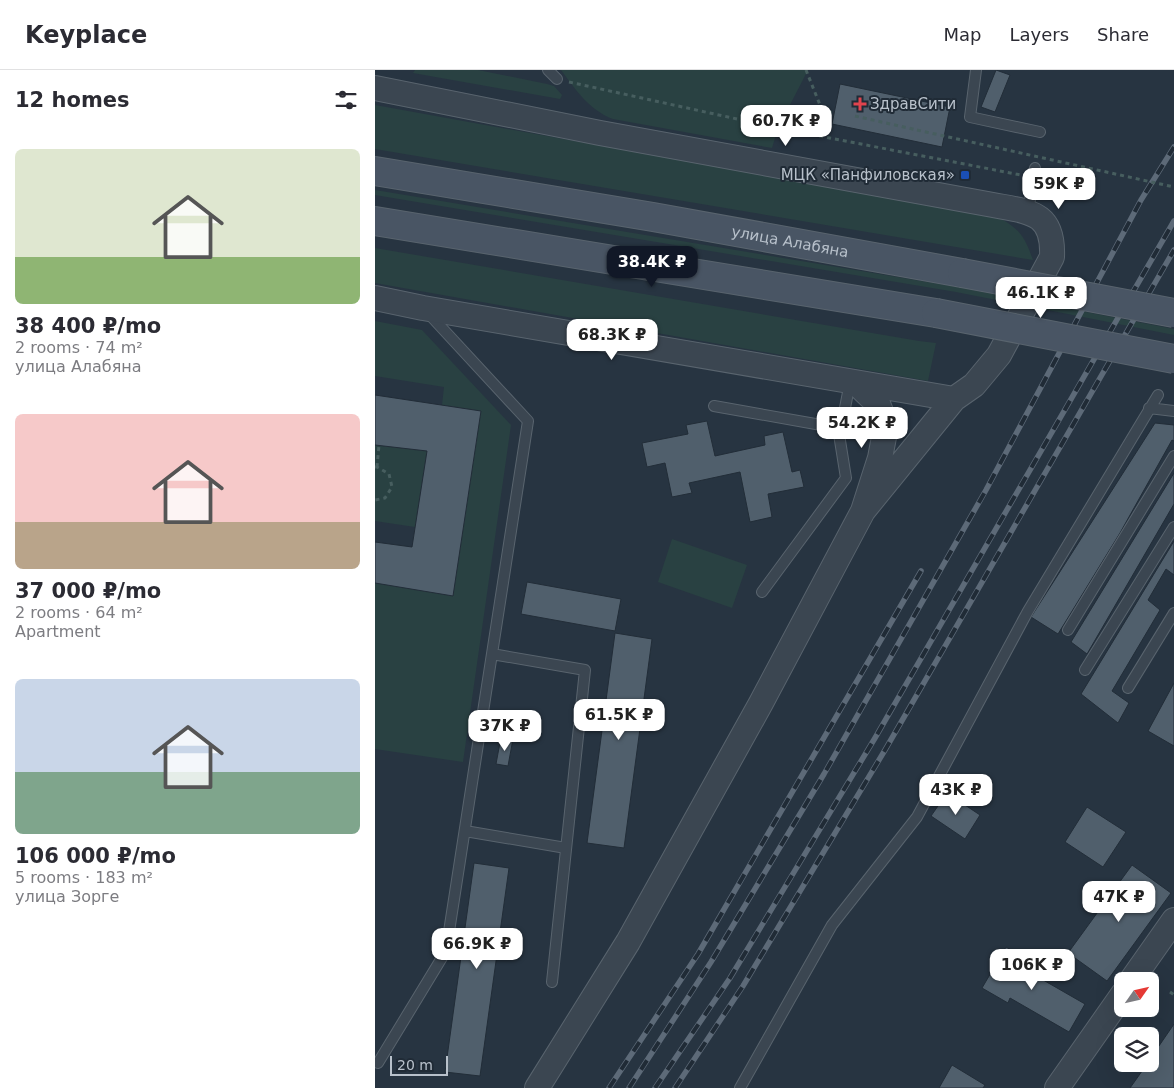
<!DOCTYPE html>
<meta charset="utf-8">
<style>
:root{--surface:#fff;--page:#f7f7f7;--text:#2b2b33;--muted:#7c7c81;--line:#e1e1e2;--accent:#111827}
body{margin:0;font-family:"DejaVu Sans",sans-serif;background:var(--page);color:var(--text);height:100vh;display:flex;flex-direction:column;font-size:19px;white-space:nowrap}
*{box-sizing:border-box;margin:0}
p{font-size:16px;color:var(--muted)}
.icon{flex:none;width:28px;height:28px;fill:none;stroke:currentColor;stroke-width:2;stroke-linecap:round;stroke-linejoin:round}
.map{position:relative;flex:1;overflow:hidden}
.drawer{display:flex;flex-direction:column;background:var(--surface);width:375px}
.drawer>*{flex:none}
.needle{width:32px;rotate:56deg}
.controls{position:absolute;left:739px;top:902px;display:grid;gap:10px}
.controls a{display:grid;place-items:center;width:45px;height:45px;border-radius:8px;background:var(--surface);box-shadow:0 5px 20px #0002;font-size:25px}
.scale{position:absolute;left:15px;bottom:12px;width:58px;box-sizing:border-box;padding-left:5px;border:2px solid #b8c1cb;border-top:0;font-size:14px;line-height:18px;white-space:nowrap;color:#b8c1cb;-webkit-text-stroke:4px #202b36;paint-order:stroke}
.price{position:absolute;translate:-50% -42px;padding:0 11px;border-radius:10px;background:#fff;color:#222;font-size:16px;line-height:32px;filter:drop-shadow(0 1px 2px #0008)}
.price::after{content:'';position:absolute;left:50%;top:30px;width:15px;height:11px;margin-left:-8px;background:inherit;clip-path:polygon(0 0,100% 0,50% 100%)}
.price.selected{background:var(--accent);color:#fff}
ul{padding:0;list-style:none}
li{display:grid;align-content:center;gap:10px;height:265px;padding:0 15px}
li span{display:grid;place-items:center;height:155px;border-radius:8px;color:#555}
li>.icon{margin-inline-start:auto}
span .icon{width:90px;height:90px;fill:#fffc;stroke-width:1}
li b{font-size:21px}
h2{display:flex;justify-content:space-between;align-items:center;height:60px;padding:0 15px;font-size:21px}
header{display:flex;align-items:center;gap:30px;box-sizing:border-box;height:70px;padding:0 25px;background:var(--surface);border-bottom:1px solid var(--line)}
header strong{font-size:24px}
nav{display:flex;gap:28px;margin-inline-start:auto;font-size:18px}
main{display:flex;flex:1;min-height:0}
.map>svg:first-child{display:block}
</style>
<header>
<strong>Keyplace</strong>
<nav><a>Map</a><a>Layers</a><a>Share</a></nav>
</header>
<main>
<section class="drawer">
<h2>12 homes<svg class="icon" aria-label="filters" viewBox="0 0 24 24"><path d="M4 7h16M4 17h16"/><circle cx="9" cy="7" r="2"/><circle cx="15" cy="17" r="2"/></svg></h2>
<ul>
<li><span style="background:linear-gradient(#dfe7d0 70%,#8fb573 0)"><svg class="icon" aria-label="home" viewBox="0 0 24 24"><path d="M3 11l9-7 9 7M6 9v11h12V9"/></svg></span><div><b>38 400 ₽/mo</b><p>2 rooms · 74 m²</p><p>улица Алабяна</p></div></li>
<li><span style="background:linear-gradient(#f6c9c9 70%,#b9a48a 0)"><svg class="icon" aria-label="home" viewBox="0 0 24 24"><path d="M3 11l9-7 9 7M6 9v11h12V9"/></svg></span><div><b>37 000 ₽/mo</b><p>2 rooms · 64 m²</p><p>Apartment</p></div></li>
<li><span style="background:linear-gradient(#c9d6e8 60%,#7fa58c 0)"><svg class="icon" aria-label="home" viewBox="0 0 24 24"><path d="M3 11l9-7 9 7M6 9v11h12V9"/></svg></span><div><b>106 000 ₽/mo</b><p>5 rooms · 183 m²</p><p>улица Зорге</p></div></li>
</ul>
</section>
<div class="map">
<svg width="799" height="1018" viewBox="0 0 799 1018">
<rect width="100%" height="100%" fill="#273441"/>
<path fill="#294142" d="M40,0H103L172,14L179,16L187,25L185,29L38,3Z
M186,0H433L403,58L397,78L238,49C214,40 201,20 186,0Z
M0,35L625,148C646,160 650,168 658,190L0,79Z
M0,120L582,217L799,259V265L581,222L0,125Z
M0,178L544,271L561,273L553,311L0,213Z
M0,251L47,260L136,355L88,692L0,679V513L78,526L105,341L67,335L69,317L0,306Z
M0,375L52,381L40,457L0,451Z
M297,469L372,495L357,538L283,512Z"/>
<path fill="#505f6c" stroke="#222d38" d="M621,0L635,5L620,42L606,37Z
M465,14L575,37L567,77L457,54Z
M0,325L106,341L78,526L0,513V472L37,477L52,381L0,375Z
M332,351L340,386L390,375L389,366L408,362L417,402L425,400L429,417L393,424L397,447L375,452L365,402L314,413L317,423L297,427L290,393L272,397L267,373L313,364L311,355Z
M780,353L799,355V371L797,370L745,463L683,564L656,547Z
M799,403V434L712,584L696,572Z
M799,471V505L791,499L773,530L785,540L737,621L754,633L743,653L706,624Z
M152,512L246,529L240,561L146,544Z
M240,563L277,569L249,778L212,773Z
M799,613V676L773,661Z
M126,667L138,669L133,696L121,694Z
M572,723L605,745L590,769L556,746Z
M712,737L751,762L728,797L690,772Z
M99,793L134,798L105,1006L70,1002Z
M757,795L796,823L732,911L693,883Z
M631,877L654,890L649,899L710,934L694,962L635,928L633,933L607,918Z
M799,954V1018H755L772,994H775V989Z
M577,995L610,1015L608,1018H564Z"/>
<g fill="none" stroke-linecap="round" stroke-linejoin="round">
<defs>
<path id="service" d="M173,0L182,9
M601,0L595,47L665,62
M653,142L660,98
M339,336L463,358
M774,338L799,341
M387,522L471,408L463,358L470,338L475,312
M693,560L799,386
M117,584L210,600L177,912
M710,600L799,457
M753,618L799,543
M90,761L191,778
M3,993L71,881L153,351L54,244
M365,1018L457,855L542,747L653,541L783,325"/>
<path id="tertiary" d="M0,18L225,63L618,135C655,142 679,142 677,187L624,285L599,315L579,329L488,441
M0,228L48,238L579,329
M756,911L799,850
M162,1018L253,872L386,633L488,441L505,388L509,367V349L503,334L481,313
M682,1018L748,924"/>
<g id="secondary">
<path id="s1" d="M0,101L278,147L587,203"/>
<path d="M0,151L561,243"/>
</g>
</defs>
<use href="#service" stroke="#59646e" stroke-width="12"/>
<use href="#tertiary" stroke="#59646e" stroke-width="26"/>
<use href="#secondary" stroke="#59646e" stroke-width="30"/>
<path stroke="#475e5f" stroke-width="3" stroke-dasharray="4 4" stroke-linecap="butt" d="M431,0L447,40
M194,12L403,58L646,105
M480,46L542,60
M440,65L447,40L459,43
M0,397H2L14,404L17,417L10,428L0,430
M2,397L4,375
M795,922L799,925"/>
<use href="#service" stroke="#3b4651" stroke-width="10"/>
<use href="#tertiary" stroke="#3b4651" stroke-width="24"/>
<use href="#secondary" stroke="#495564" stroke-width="28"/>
<defs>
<path id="rail" d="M234,1018L323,884L546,501
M254,1018L336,892L449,704L611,420L766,130L799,77
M280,1018L355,908L500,668L799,151
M300,1018L368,916L510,680L799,180"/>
</defs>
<use href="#rail" stroke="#5d6a78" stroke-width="5.5"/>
<use href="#rail" stroke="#202b36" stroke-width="4" stroke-dasharray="11" stroke-linecap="butt"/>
<defs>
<path id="secondary-bridge" d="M587,203L799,243
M561,243L799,289"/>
</defs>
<use href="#secondary-bridge" stroke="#59646e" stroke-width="30" stroke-linecap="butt"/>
<path stroke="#475e5f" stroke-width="3" stroke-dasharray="4 4" stroke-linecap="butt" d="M542,60L799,117"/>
<use href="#secondary-bridge" stroke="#495564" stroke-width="28"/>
</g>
<path fill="#e0444e" stroke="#202b36" stroke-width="2" d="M482.5 26.5h5v5h5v5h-5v5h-5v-5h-5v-5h5z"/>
<rect fill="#1a4fb4" stroke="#202b36" stroke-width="2" x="585" y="100" width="10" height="10" rx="2.5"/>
<g text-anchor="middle" stroke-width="4" stroke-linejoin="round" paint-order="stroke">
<g font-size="15" fill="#b8c1cb" stroke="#202b36" text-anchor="start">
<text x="495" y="39">ЗдравСити</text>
<text x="580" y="110" text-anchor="end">МЦК «Панфиловская»</text>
</g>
<g font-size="15" fill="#b8c1cb" stroke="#202b36">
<text dy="5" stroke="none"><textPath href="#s1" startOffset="421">улица Алабяна</textPath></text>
</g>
</g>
</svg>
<div class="controls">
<a><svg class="needle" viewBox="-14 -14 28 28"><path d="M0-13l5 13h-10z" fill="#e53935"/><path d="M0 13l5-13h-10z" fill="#7c7c81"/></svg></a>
<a><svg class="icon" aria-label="layers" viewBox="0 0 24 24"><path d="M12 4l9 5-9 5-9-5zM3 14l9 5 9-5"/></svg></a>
</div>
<div class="scale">20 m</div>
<b class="price" style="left:411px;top:77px">60.7K ₽</b>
<b class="price" style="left:684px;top:140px">59K ₽</b>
<b class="price selected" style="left:277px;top:218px">38.4K ₽</b>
<b class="price" style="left:666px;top:249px">46.1K ₽</b>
<b class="price" style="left:237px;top:291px">68.3K ₽</b>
<b class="price" style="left:487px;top:379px">54.2K ₽</b>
<b class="price" style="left:244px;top:671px">61.5K ₽</b>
<b class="price" style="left:130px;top:682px">37K ₽</b>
<b class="price" style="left:581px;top:746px">43K ₽</b>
<b class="price" style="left:744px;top:853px">47K ₽</b>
<b class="price" style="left:102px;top:900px">66.9K ₽</b>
<b class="price" style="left:657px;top:921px">106K ₽</b>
</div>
</main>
